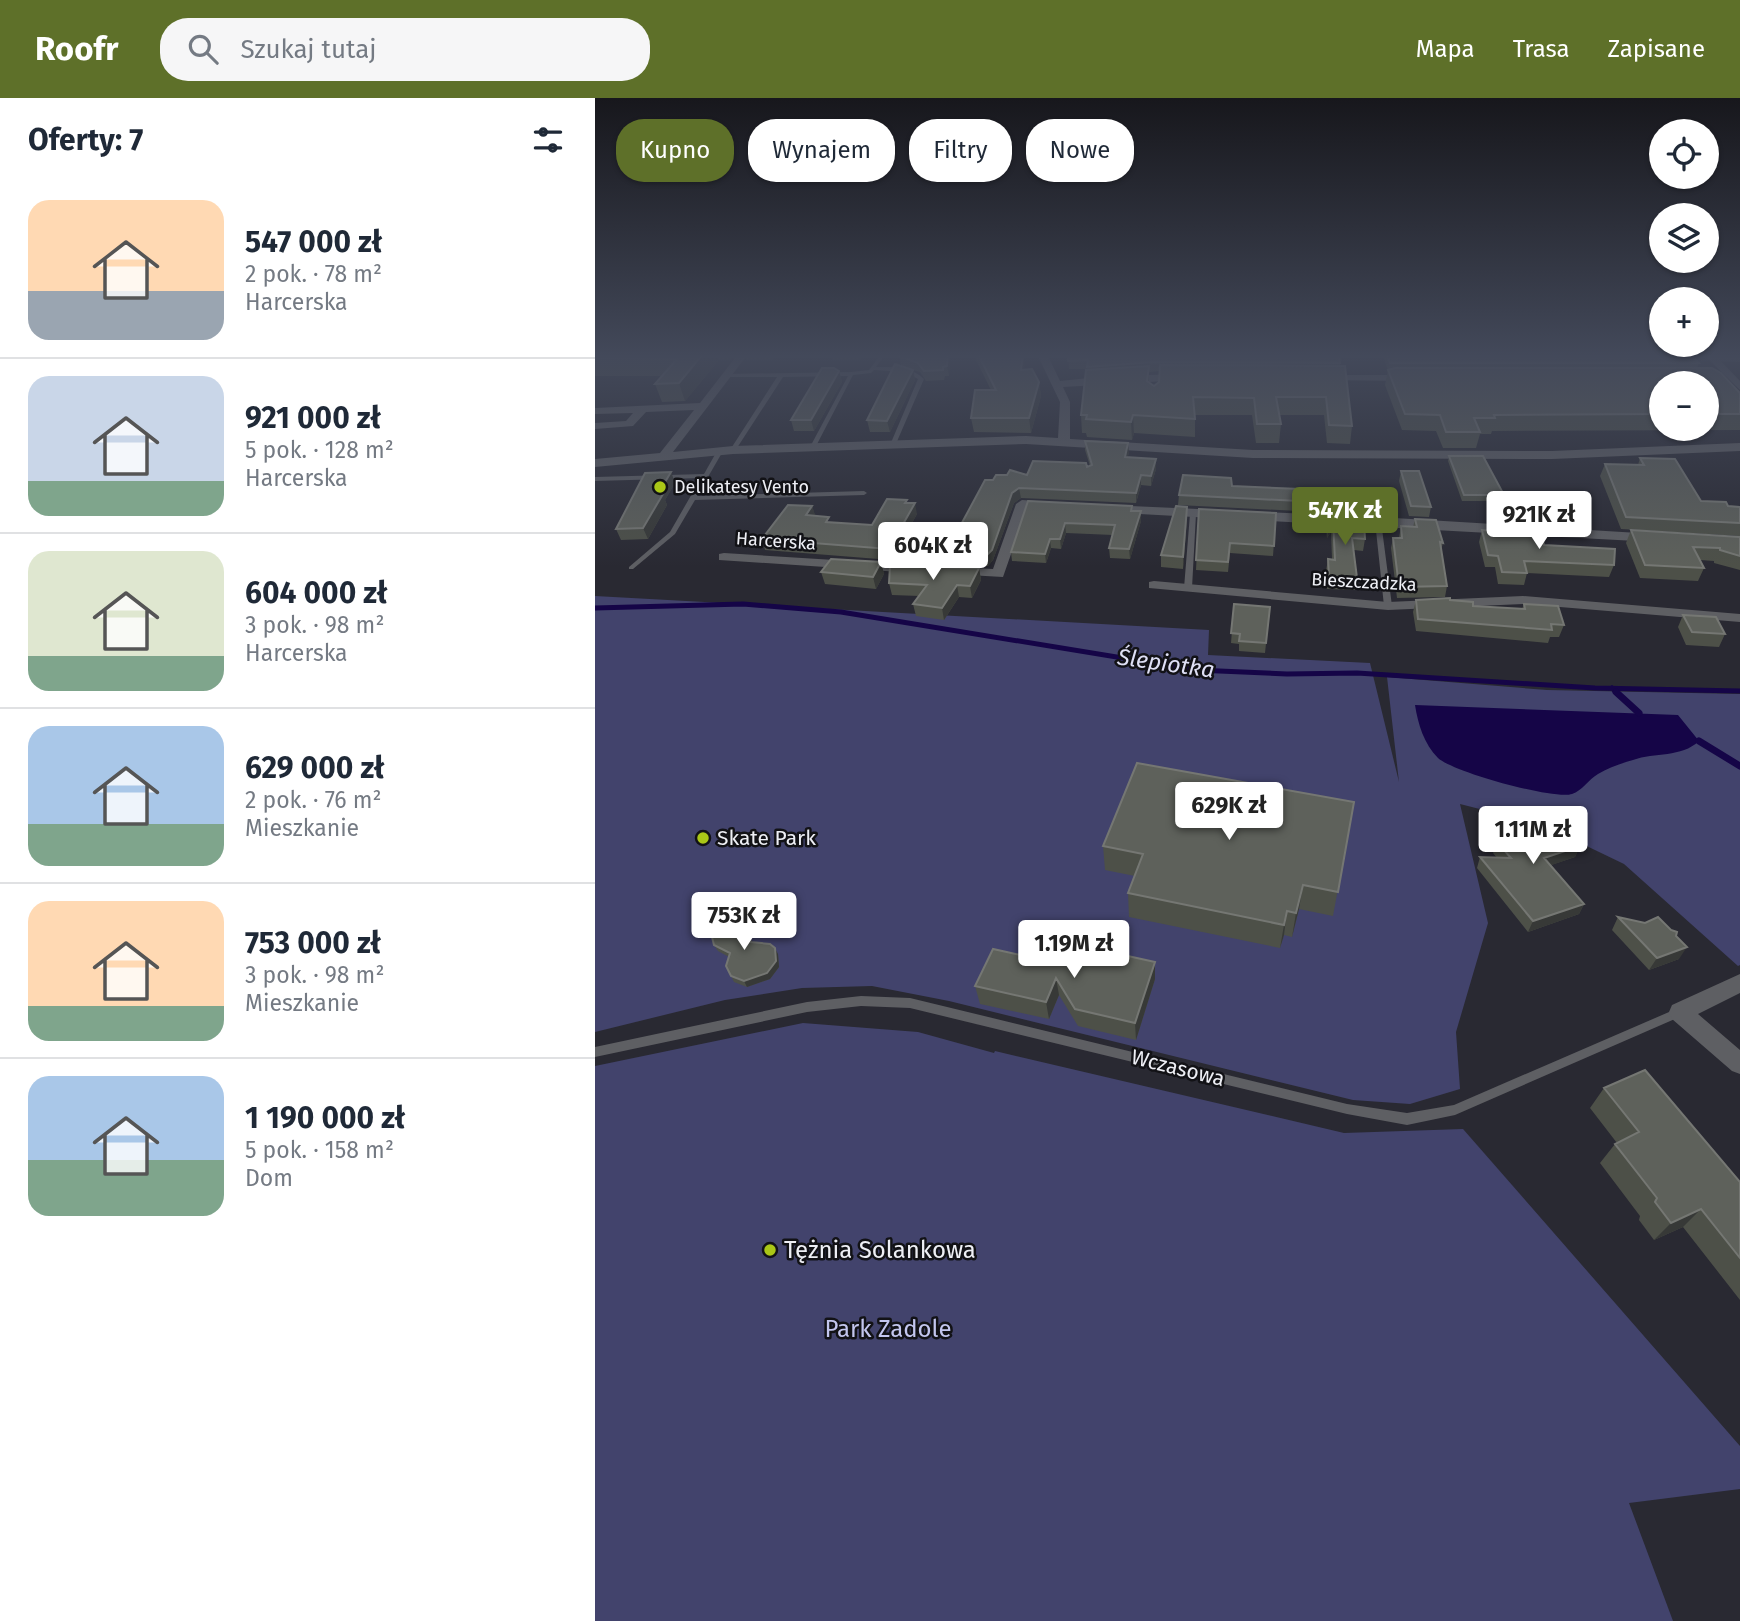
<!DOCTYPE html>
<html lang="pl">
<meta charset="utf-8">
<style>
:root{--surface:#fff;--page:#f6f6f7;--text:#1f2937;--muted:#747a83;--line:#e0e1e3;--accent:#5e7029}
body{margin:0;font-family:"Fira Sans",sans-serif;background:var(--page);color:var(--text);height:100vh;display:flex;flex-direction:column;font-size:26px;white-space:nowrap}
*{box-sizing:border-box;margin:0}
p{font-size:23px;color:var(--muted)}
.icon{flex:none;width:38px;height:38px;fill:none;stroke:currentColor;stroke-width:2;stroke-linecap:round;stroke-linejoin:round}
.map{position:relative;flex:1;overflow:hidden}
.panel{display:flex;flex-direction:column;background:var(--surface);width:595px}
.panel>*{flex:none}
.banner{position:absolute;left:21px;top:21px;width:665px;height:63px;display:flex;gap:14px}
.controls{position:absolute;left:1054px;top:21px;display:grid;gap:14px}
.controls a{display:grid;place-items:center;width:70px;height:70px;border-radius:50%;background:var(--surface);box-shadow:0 2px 5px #0004;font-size:35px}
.price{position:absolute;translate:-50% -60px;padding:0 16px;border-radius:7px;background:#fff;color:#222;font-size:23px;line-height:46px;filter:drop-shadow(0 2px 4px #0008)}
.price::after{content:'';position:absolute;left:50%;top:42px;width:21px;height:16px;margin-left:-10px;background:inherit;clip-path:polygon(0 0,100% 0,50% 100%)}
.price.on{background:var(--accent);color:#fff}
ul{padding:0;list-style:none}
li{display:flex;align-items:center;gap:21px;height:175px;padding:0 28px}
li+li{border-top:2px solid var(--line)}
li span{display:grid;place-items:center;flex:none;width:196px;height:140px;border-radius:21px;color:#555}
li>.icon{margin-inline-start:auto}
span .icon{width:84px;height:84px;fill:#fffc;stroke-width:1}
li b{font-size:30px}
h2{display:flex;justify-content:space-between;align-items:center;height:84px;padding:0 28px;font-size:30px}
.pill{padding:0 24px;border-radius:28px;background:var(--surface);box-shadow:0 2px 5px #0004;font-size:24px;line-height:63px}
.pill.on{background:var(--accent);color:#fff}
header{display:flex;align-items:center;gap:42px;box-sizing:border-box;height:98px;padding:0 35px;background:var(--accent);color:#fff}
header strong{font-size:33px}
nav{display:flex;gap:38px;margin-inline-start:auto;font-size:24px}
.search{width:490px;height:63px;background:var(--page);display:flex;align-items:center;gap:18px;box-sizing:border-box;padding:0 24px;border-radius:28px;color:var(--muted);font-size:26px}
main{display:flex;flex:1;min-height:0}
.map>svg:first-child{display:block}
</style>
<header>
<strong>Roofr</strong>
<div class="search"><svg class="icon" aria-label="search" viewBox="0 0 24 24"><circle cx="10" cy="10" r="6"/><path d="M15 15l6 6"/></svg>Szukaj tutaj</div>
<nav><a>Mapa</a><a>Trasa</a><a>Zapisane</a></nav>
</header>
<main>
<section class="panel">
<h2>Oferty: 7<svg class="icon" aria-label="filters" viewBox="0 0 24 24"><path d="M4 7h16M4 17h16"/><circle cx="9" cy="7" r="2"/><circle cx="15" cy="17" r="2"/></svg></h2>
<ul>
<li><span style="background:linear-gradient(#ffd9b3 65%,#9aa5b1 0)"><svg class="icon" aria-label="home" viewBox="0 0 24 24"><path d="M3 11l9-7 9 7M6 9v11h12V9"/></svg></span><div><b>547 000 zł</b><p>2 pok. · 78 m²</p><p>Harcerska</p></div></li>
<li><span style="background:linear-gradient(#c9d6e8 75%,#7fa58c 0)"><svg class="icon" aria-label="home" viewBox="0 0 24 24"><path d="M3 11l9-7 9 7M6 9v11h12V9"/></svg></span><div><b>921 000 zł</b><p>5 pok. · 128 m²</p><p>Harcerska</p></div></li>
<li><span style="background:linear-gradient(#dfe7d0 75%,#7fa58c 0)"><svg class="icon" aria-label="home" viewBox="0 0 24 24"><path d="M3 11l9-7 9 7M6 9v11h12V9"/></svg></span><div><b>604 000 zł</b><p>3 pok. · 98 m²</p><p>Harcerska</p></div></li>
<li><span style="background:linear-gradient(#a9c7e8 70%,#7fa58c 0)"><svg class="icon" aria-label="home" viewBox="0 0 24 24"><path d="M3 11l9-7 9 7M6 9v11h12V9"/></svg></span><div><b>629 000 zł</b><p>2 pok. · 76 m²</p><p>Mieszkanie</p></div></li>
<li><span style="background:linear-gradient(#ffd9b3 75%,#7fa58c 0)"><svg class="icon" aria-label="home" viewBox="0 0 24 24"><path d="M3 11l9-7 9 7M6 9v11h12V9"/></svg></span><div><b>753 000 zł</b><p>3 pok. · 98 m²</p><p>Mieszkanie</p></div></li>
<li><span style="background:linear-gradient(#a9c7e8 60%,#7fa58c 0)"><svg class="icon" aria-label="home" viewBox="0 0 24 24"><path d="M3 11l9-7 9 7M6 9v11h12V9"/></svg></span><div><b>1 190 000 zł</b><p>5 pok. · 158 m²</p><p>Dom</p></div></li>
</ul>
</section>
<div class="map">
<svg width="1145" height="1523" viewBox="0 0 1145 1523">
<rect width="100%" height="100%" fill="#292932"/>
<path fill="#42436c" d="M0,498L614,532L613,557L775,565L804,684L792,579L952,592L1145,596V867L1143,868L1029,766L948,727L865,706L893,825L861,934L865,991L815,1006L758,1002L354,903L277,888L207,890L130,902L0,934Z
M208,925L323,934L399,955L400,953L749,1035L868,1031L1145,1348V1391L1034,1405L1078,1523H0V968Z"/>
<path fill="#150547" d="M820,607L1083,617L1104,643C1086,660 1060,654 1038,662C1027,665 1013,670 1003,676C994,681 987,693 977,696C959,702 858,674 843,660C829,646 823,626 820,607Z"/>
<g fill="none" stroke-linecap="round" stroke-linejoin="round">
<path stroke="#150547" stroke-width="5" d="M0,510L148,506L246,514L601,572L692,576L762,575L1000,590L1145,593
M1017,590L1023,596"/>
<path stroke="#150547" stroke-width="7" d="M1021,594L1044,615
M1104,643L1145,668"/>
<path fill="#5e5f63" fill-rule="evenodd" d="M286,256L289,258L281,269C298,269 316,268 329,281L300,348L295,347L323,281L310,274L279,272L276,275L258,277L220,350L215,349L253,278L188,279L140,353L135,352L182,279H131L128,277L129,276L256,274L274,272Z
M1119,260H1145V264L1117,263V261Z
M125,351L128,353L102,398L269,393L272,395L269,397L100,402L80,436L38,471H34V469L75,434L106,380L0,383V379L109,376L122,353Z
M598,414L601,416L597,490L593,492L589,490L595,416Z
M783,421L786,423L797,508L793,510L789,508L780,423Z
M266,898L315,900L752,1006L812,1015L859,1007L1081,911L1085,909L1089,911L1091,914L1089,917L860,1017L812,1027L752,1016L315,910L266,908L212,914L0,959V949L212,904Z"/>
<path fill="#5e5f63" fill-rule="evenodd" d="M143,256H153L78,354L138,348L431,338L463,340L465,304L442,256H452L465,283L513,278L588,276L593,279L588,282L468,289L475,304V341L658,352L957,353L1145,345V353L957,361L658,360L431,346L138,356L0,369V361L65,355L99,312L51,314L38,328L0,331V325L31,323L38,315L0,316V310L105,305Z
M723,277H816L821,280L816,283L727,282L723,281Z
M427,402L455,404L461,408L455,412L432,410L408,479L355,476V470L360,469L398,471L421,406Z
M513,407L783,419L1060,436L1067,440L1060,444L508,414L507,411Z
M129,455L320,467L327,471L320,475L124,462V456Z
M559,483L793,504L928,498L1145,516V524L928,506L793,512L554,490V484Z
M1145,876V895L1103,916L1145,952V976L1137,973L1077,921L1074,914L1077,907Z"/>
<path fill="#5e5f63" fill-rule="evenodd" d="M1108,256H1119L1145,283V292Z"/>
</g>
<path fill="#4d5048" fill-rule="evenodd" d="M0,256H141L135,262H124L90,303L67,304L60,286L66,278H0Z
M150,256H182L177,262H152Z
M237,256H268L265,262H238Z
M378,256H428L429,272L444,284L446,298L436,335L379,334L376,320L396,292Z
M462,256H747L746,265H745V268L757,328L755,346L732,345L729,317H684L686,326L684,345H661L657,317H600V339L539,335L537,342L492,339L491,335H487L486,317L492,271H474L473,259H463ZM564,273V284L559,288L554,284V274Z
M787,256H1095L1104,265L1102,270L1145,295V332L897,333L896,336H885L881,350H848L841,333L807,332L790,287L793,272ZM1066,285H1111V331H1066Z
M304,258L355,260L354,278H350L349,282L331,283L325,274L318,272L320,282L295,334H275L272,322L306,267Z
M244,273L247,284L219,333H199L196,322Z
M490,343L534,355L532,360L561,361V371L556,388L546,387L541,405L426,400L419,405L398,462L393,468L365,466L363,456L368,444H364L362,434L398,382L495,368L490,352Z
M854,358L909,397L908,403H867L853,363Z
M1045,360L1106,403L1133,408L1145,409V438L1026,431L1005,378L1010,366L1043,367Z
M806,373L836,409L834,419L814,418L804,383Z
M76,374L80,385L70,402L72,407L53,441L26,442L21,431Z
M637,388L705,391L703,413L583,407L584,397Z
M729,391L754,404L747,415L728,414L727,402Z
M433,403L537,408V413H546V423L535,461L515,460L514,450L518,437L471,435L466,451L456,450L451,465L417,463L416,454Z
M313,405L322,416L296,462L170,452L167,441L217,408L220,418L236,425L277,427Z
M604,411L681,415L678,458L635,455L633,474L601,472Z
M733,415L741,422L770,441L768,453L759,452L762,480L760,492L732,491L731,473L733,461H737L736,434L732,440L731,427Z
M592,420L588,471L566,469V457Z
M820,421L848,445L846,452L852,488L850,499L802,500L796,450L798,440H804L806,428L818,429Z
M887,432L949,447L1019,467L1014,479L932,475L929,487L903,486L900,469H890L884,444Z
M1036,432L1145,439V472L1119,465V463L1105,462L1109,470L1103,483L1045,480L1031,445Z
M286,464L289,476L281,491L230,486L226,474Z
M384,470L386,482L377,500L364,499L349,522L321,518L318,506L324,498L297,497L294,485Z
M821,502L878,508L927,511L929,506L969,527L964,539H955L953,545L821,533L818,514Z
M639,506L675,509L670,555L644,553V546L636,545Z
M1088,517L1130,536L1124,549L1091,547L1083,529Z
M759,704L738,818L704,811L697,839L689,837L685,850L534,819L533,795L540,778L510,772L508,748Z
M896,724L942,731L985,748L980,759L956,767L989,806L984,816L933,834L882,770L885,759L902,760L898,755L901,747L892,735Z
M1023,819L1081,838L1084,861L1054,872L1017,832Z
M150,828L157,844L183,856L184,869L175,881L152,889L139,884L136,878L134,859L123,853L119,847Z
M475,868L560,881L541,942L483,928L464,897L454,921L385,906L380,888Z
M1009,990L1145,1084V1202L1088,1129L1059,1142L1044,1122L1045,1118L1005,1065L1020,1046L1022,1045L995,1010Z"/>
<path fill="#373937" d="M108,256H123L124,262L90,303L84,285Z
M133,256H141L135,262Z
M175,256H182L177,262Z
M353,256H354L355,260L354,278L352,268Z
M428,256L430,267L427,286L426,272Z
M318,272L320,282L295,334L292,323Z
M244,273L247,284L219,333L216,322Z
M444,284L446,298L436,335L434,320Z
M538,317L539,335L537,342L536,324Z
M533,345L534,355L530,369V359Z
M561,361V371L556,388V378Z
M76,374L80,385L70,402L72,407L53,441L48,430L63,396Z
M546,377V387L541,405V395Z
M424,390L426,400L419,405L398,462L393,468L391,458L417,395Z
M756,392L754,404L747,415L749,403Z
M320,405L322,416L296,462L294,451Z
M217,408L221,419L211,417Z
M592,409V420L588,471V459Z
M546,413V423L535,461L534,451Z
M738,422L736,434L732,440L734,428Z
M470,425L471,435L466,451L465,441Z
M455,441L456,450L451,465L450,456Z
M286,464L289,476L281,491L278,479Z
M384,470L386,482L377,500L375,488Z
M362,487L364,499L349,522L347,510Z
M985,748L980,759L945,771L949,760Z
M708,787L704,811L697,839L701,815Z
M989,806L984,816L933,834L938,823Z
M692,813L689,837L685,850L689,827Z
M1092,849L1084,861L1054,872L1062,860Z
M180,850L183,856L184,869L175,881L152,889L149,883Z
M560,864V881L541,942L540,925Z
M461,880L464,897L454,921L451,904Z
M1106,1111L1088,1129L1059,1142L1076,1125Z"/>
<path fill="#5e615b" stroke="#757773" stroke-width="2" d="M0,256H108L84,285L60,286L82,261L0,260Z
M305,256H353L352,268L348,269V272L329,273L323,265L304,258Z
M383,256H428L426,272L437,271L444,284L434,320H376L380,292H401Z
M473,256H748H743L745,265L560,264L492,269L493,262L473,263Z
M791,256H1095L1104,265H795Z
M300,266L318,272L292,323L272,322Z
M565,267L750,268L757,328L734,327L731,299H681L686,326H662L659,300L598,299L600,321L538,317L536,324L491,321L492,317H486L491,272L554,268L552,283L559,288L564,284Z
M227,270H239L244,273L216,322H196Z
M800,270H1117L1126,275L1145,295V316H1111V285H1066V316L899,317L900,320H879L885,334H851L845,317L810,316L793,272Z
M490,343L533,345L530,359L561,361L556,378L546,377L541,395L424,390L417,395L397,452L391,458L363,456L373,435L362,434L390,382H398L401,377H412L415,372L432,377L438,363L491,365L492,369L497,367Z
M854,358H888L909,397H869Z
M1045,360L1080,361L1106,403L1131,404L1133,408L1145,409V425L1031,419L1010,366L1049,367Z
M806,373H824L836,409L816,408Z
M76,374L63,396H68L48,430L21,431L50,375Z
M588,377L636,380L637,388L705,391L704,403L584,397Z
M729,391L756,392L749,403L730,402Z
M292,401L312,402L310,405H320L294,451L167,441L193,407L217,408L211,417L234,419L231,424L277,427Z
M433,403L537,408L536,413H546L534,451L514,450L520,427L470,425L465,441H455L450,456L416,454Z
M581,408L592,409L588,459L566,457Z
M604,411L681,415L679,448L635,445L633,464L601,462Z
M733,415L741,416L738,422L769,424L770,441L757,440L762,480L734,479L733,461L740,462L738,422L734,428Z
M820,421L841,422L848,445L845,444L852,488L804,489L798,440H807L806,428L822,429Z
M887,432L946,435L949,447L1020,451L1019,467L929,463L932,475L907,474L903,458L893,457Z
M1036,432L1145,439V458L1125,452V450L1098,449L1109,470L1050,467Z
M236,461L286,464L278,479L226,474Z
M295,468L384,470L375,488L362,487L347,510L318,506L332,487L294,485Z
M855,500V502L878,504V508L930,511L929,506L963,508L969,527L956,526L957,532L823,521L821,502Z
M639,506L675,509L671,545L644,543L645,536L636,535Z
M1088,517L1121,519L1130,536L1097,534Z
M542,665L759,704L743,794L708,787L701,815L692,813L689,827L533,795L548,756L508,748Z
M931,716L942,731L964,724L985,748L949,760L989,806L938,823L885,759L916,760L902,744L909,742L896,724Z
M1023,819L1050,825L1063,819L1076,832L1082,834L1081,838L1092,849L1062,860Z
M143,824L150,828L156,844L175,846L180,850L181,863L172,875L149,883L136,878L131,868L135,855L119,847L117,839L119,834L128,826Z
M483,847L560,864L540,925L480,911L461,880L451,904L380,888L398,851L475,868Z
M1050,972L1145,1084V1160L1106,1111L1076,1125L1060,1104L1062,1100L1020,1046L1044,1034L1009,990Z"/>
<linearGradient id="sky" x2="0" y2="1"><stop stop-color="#17171c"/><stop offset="0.55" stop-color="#43495a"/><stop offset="1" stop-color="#43495a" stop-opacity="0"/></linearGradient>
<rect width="1145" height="469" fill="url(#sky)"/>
<g fill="#aac717" stroke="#121216" stroke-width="2.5">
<circle cx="65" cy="389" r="7"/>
<circle cx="108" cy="740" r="7"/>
<circle cx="175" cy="1152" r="7"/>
</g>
<g text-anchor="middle" stroke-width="5" stroke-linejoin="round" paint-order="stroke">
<g font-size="18" fill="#eeeff5" stroke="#121216" text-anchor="start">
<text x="79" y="395">Delikatesy Vento</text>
</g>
<g font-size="18" fill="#eeeff5" stroke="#121216">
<text transform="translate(181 443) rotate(4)" y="6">Harcerska</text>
<text transform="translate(769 484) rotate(3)" y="6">Bieszczadzka</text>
</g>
<g font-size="21" fill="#eeeff5" stroke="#121216" text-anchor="start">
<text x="122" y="747">Skate Park</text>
</g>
<g font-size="21" fill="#eeeff5" stroke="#121216">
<text transform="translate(583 970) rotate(14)" y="7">Wczasowa</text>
</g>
<g font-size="23" font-style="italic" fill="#dfe0f5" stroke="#121216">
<text transform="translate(571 565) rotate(8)" y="8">Ślepiotka</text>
</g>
<g font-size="24" fill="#eeeff5" stroke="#121216" text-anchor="start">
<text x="189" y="1160">Tężnia Solankowa</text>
</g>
<g font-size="24" fill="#c3c6ee" stroke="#121216">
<text x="293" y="1239">Park Zadole</text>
</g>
</g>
</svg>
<div class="controls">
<a><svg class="icon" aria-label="locate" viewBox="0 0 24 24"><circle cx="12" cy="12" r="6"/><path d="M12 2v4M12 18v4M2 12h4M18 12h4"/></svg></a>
<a><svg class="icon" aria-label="layers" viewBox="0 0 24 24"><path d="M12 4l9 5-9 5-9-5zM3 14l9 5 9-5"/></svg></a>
<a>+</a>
<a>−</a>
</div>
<b class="price on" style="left:750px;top:449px">547K zł</b>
<b class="price" style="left:944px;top:453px">921K zł</b>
<b class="price" style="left:338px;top:484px">604K zł</b>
<b class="price" style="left:634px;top:744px">629K zł</b>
<b class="price" style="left:938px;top:768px">1.11M zł</b>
<b class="price" style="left:149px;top:854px">753K zł</b>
<b class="price" style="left:479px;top:882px">1.19M zł</b>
<div class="banner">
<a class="pill on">Kupno</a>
<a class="pill">Wynajem</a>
<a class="pill">Filtry</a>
<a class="pill">Nowe</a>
</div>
</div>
</main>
